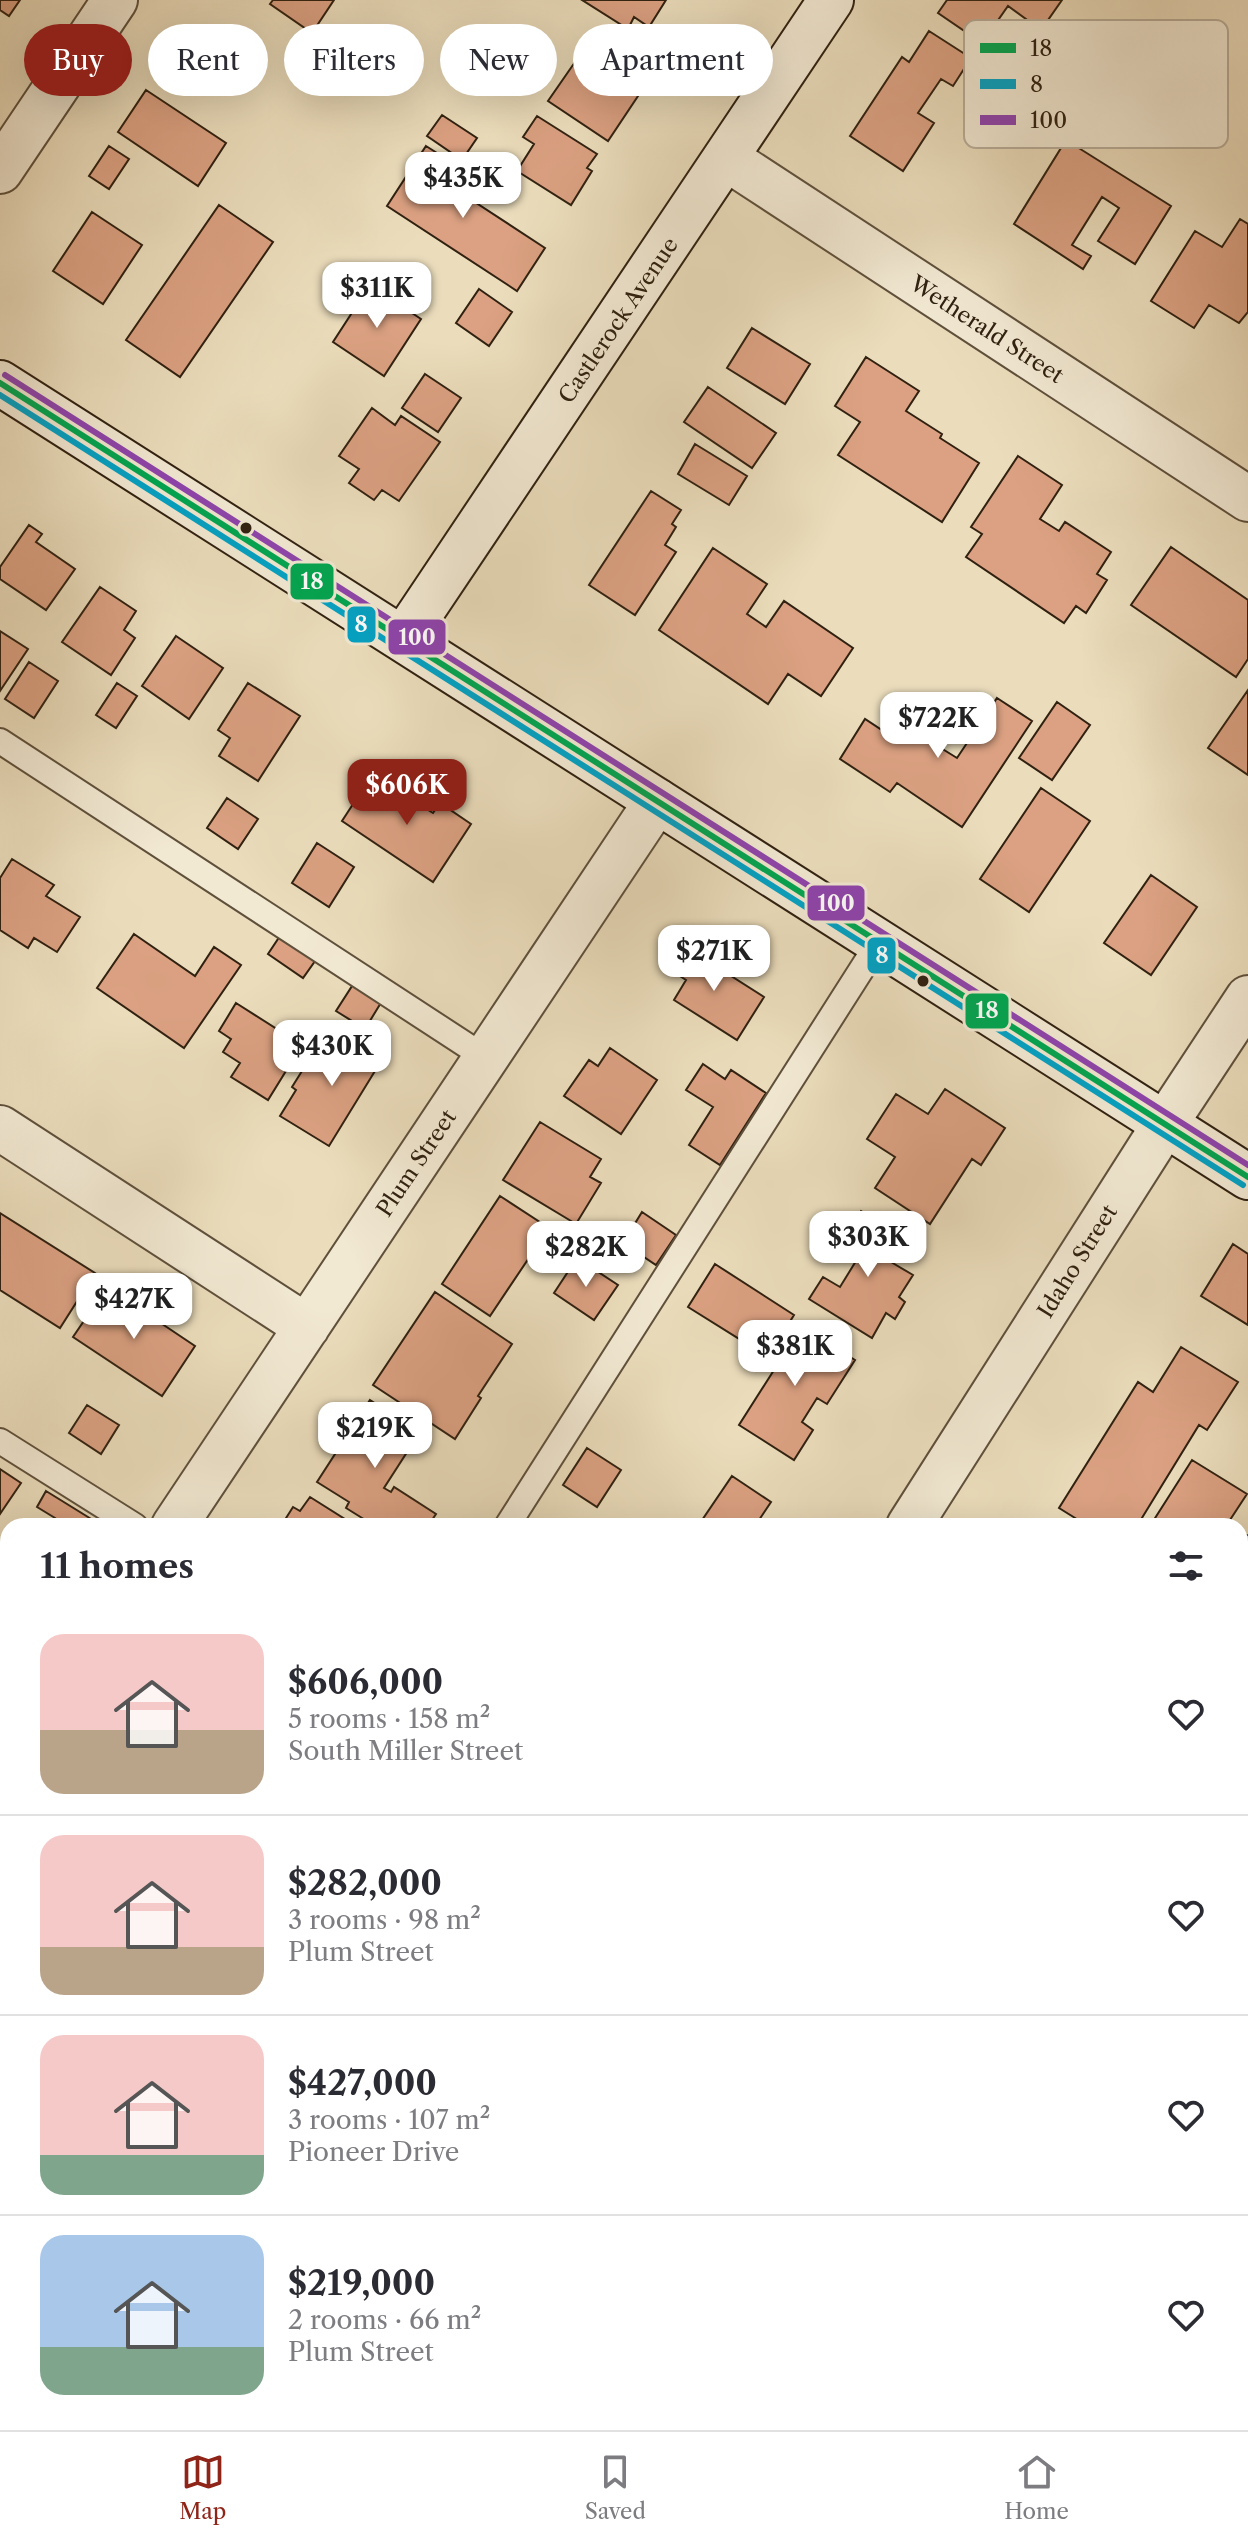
<!DOCTYPE html>
<meta charset="utf-8">
<style>
:root{--surface:#fff;--page:#f2f2f3;--text:#2b2b33;--muted:#7c7c81;--line:#e1e1e2;--accent:#8f2418}
body{margin:0;font-family:"Libre Caslon Text",serif;background:var(--page);color:var(--text);height:100vh;display:flex;flex-direction:column;font-size:30px;white-space:nowrap}
*{box-sizing:border-box;margin:0}
p{font-size:26px;color:var(--muted)}
.icon{flex:none;width:44px;height:44px;fill:none;stroke:currentColor;stroke-width:2;stroke-linecap:round;stroke-linejoin:round}
.map{position:relative;flex:1;overflow:hidden}
.details{position:absolute;left:0px;top:1518px;width:1248px;height:912px;display:flex;flex-direction:column;background:var(--surface);border-radius:24px 24px 0 0;box-shadow:0 8px 32px #0002}
.details>*{flex:none}
.top-card{position:absolute;left:24px;top:24px;width:800px;height:72px;display:flex;gap:16px}
.price{position:absolute;translate:-50% -68px;padding:0 18px;border-radius:16px;background:#fff;color:#222;font-size:26px;line-height:52px;filter:drop-shadow(0 2px 4px #0008)}
.price::after{content:'';position:absolute;left:50%;top:48px;width:24px;height:18px;margin-left:-12px;background:inherit;clip-path:polygon(0 0,100% 0,50% 100%)}
.price.selected{background:var(--accent);color:#fff}
ul{padding:0;list-style:none}
li{display:flex;align-items:center;gap:24px;height:200px;padding:0 40px}
li+li{border-top:2px solid var(--line)}
li span{display:grid;place-items:center;flex:none;width:224px;height:160px;border-radius:24px;color:#555}
li>.icon{margin-inline-start:auto}
span .icon{width:96px;height:96px;fill:#fffc;stroke-width:1}
li b{font-size:34px}
h2{display:flex;justify-content:space-between;align-items:center;height:96px;padding:0 40px;font-size:34px}
.chip{padding:0 28px;border-radius:36px;background:var(--surface);box-shadow:0 8px 32px #0002;font-size:28px;line-height:72px}
.chip.selected{background:var(--accent);color:#fff}
.dock{display:flex;justify-content:space-around;align-items:center;height:112px;border-top:2px solid var(--line);background:var(--surface);font-size:22px;color:var(--muted)}
.dock a{display:grid;justify-items:center;gap:4px}
.dock .selected{color:var(--accent)}
.map>svg:first-child{display:block}
</style>
<div class="map">
<svg width="1248" height="2430" viewBox="0 0 1248 2430">
<rect width="100%" height="100%" fill="#ebddbc"/>
<filter id="stains"><feTurbulence type="fractalNoise" baseFrequency=".0025" numOctaves="4"/><feColorMatrix values="0 0 0 0 .2 0 0 0 0 .09 0 0 0 0 .02 0 0 0 .5 -.17"/></filter>
<radialGradient id="worn" r=".72"><stop offset=".6" stop-color="#630" stop-opacity="0"/><stop offset="1" stop-color="#630" stop-opacity=".3"/></radialGradient>
<path fill="#dba182" stroke="#302111" stroke-width="2" d="M0,0H20L9,16L0,10Z
M273,0H334L312,33L270,4Z
M582,0H666L649,27L634,17L628,29Z
M947,0H1062L1041,30L1008,6L982,43L938,13Z
M929,31L971,58L953,86L941,79L918,113L934,123L903,171L850,136L902,57L909,62Z
M593,36L652,75L608,141L548,101Z
M146,90L226,143L198,186L118,132Z
M442,115L477,138L462,160L427,136Z
M537,116L597,154L587,168L592,171L571,205L517,171L534,144L523,137Z
M1066,140L1171,206L1135,264L1098,241L1119,208L1102,197L1072,245L1091,256L1083,269L1014,224Z
M109,146L129,159L109,189L89,176Z
M426,146L470,174L458,191L545,248L517,291L387,206Z
M219,205L273,242L180,377L126,340Z
M92,212L142,245L103,304L53,271Z
M1240,219L1248,224V312L1239,323L1209,305L1194,328L1151,301L1195,231L1222,247Z
M370,285L421,319L384,376L333,342Z
M479,289L512,312L489,346L456,323Z
M752,328L810,364L785,404L727,368Z
M866,357L919,391L906,411L942,434L940,438L979,463L942,522L838,455L860,422L835,406Z
M425,374L461,398L438,432L402,408Z
M708,387L776,433L752,468L684,422Z
M372,408L395,425L401,416L440,442L399,501L382,490L374,500L349,483L359,469L339,456Z
M695,444L747,476L729,505L678,474Z
M1018,456L1062,485L1040,519L1059,531L1065,522L1111,552L1097,574L1107,580L1086,613L1076,606L1064,623L966,557L982,534L971,527Z
M651,491L681,510L672,524L676,527L665,545L676,552L635,615L589,585Z
M29,525L42,534L36,542L75,569L46,610L0,579V567Z
M1171,547L1248,600V659L1236,677L1131,605Z
M713,548L767,584L747,614L766,627L784,601L853,648L821,696L788,674L768,704L659,630Z
M100,587L136,611L124,630L135,638L111,675L62,642Z
M0,631L28,649L0,691Z
M176,636L223,668L189,719L142,686Z
M29,662L58,681L34,718L5,699Z
M117,683L137,696L116,728L96,715Z
M248,683L300,716L258,781L219,756L230,738L218,730Z
M1248,690V775L1208,748Z
M997,698L1032,721L962,827L897,783L890,792L840,759L865,719L888,734L901,714L932,734L928,740L957,758Z
M1057,702L1090,725L1052,780L1019,758Z
M372,775L433,813L440,803L471,824L433,882L342,821Z
M1041,788L1090,821L1029,912L980,879Z
M227,798L258,819L238,849L207,828Z
M317,843L354,867L329,907L292,883Z
M12,859L54,885L46,896L80,917L57,952L34,938L28,948L0,930V878Z
M1151,875L1197,907L1151,975L1104,943Z
M284,930L320,954L303,978L268,954Z
M134,934L195,976L214,947L241,965L184,1048L97,988Z
M681,944L764,997L737,1040L674,1000L686,980L666,967Z
M354,983L382,1001L365,1029L336,1011Z
M236,1003L302,1045L268,1100L231,1077L240,1063L223,1052L231,1039L219,1031Z
M355,1033L386,1053L329,1146L280,1116L296,1090L292,1087L317,1047L339,1060Z
M610,1048L657,1080L621,1134L564,1096L589,1060L598,1066Z
M703,1064L725,1079L731,1070L766,1093L720,1165L689,1145L713,1107L686,1090Z
M945,1089L1005,1128L981,1165L972,1159L930,1224L875,1188L895,1157L867,1139L896,1094L928,1114Z
M540,1122L601,1159L590,1177L601,1183L576,1224L503,1180Z
M500,1196L549,1228L490,1316L442,1284Z
M861,1211L905,1238L891,1262L913,1275L899,1297L905,1302L895,1319L886,1313L872,1338L809,1299L823,1277L840,1287L864,1248L845,1236Z
M642,1212L676,1235L656,1265L623,1243Z
M0,1213L95,1273L60,1328L0,1290Z
M1233,1244L1248,1254V1325L1201,1296Z
M577,1258L618,1285L594,1320L554,1293Z
M715,1264L794,1315L768,1357L688,1307Z
M107,1287L195,1346L162,1396L73,1337Z
M435,1292L512,1344L478,1396L481,1398L455,1439L373,1385Z
M791,1320L855,1360L827,1404L817,1398L802,1422L813,1430L794,1460L739,1425L774,1370L764,1363Z
M1181,1347L1238,1382L1207,1430L1199,1425L1137,1526H1088L1059,1508L1138,1382L1153,1392Z
M370,1400L420,1432L384,1488L391,1492L394,1487L436,1514L428,1526H375L346,1508L349,1502L317,1482Z
M87,1405L119,1425L101,1454L69,1433Z
M587,1448L621,1470L597,1507L563,1485Z
M1192,1460L1247,1494L1226,1526H1150Z
M0,1469L21,1483L0,1514Z
M732,1476L771,1502L755,1526H698Z
M46,1491L96,1522L93,1526H50L55,1518L37,1507Z
M310,1497L356,1526H281L293,1507L300,1511Z
M0,1590L8,1595V1645L0,1658Z
M1243,1778L1248,1781V1905L1240,1900V1783Z
M1240,1924L1248,1929V1949L1240,1961Z
M8,2276V2393L0,2388V2285Z
M1240,2367L1248,2372V2430H1196L1191,2427L1194,2422H1240Z
M55,2422H134L129,2430H68Z
M515,2422H573L568,2430H538L533,2427L531,2430H527Z
M664,2422H723L718,2430H676Z
M754,2422H815L828,2430H749Z"/>
<g fill="none" stroke-linecap="round" stroke-linejoin="round">
<defs>
<path id="lane" d="M0,741L486,1058
M0,1441L135,1526
M507,1526L879,942
M1240,1561L1248,1548
M0,2098L8,2120
M0,2172L8,2169
M435,2422L447,2430"/>
<path id="street" d="M726,158L1248,499
M0,171L115,0
M0,1128L307,1327
M174,1526L657,801
M909,1526L1165,1124L1248,998
M0,1788L8,1776
M0,1986L8,1984
M1240,2113L1248,2100
M995,2422L1007,2430
M335,2430L340,2422
M1040,2430L1045,2422"/>
<path id="secondary" d="M0,383L1248,1177
M403,639L831,0"/>
</defs>
<use href="#lane" stroke="#5f503c" stroke-width="28"/>
<use href="#street" stroke="#5f503c" stroke-width="48"/>
<use href="#secondary" stroke="#302111" stroke-width="48"/>
<use href="#lane" stroke="#f2e9d3" stroke-width="24"/>
<use href="#street" stroke="#f2e9d3" stroke-width="44"/>
<use href="#secondary" stroke="#f2e9d3" stroke-width="44"/>
<defs>
<path id="bus-1" d="M0,383L1248,1177"/>
<path id="bus-2" d="M0,395L1243,1185"/>
<path id="bus-3" d="M5,375L1248,1165"/>
</defs>
<use href="#bus-1" stroke="#f2e9d3" stroke-width="12"/>
<use href="#bus-2" stroke="#f2e9d3" stroke-width="12"/>
<use href="#bus-3" stroke="#f2e9d3" stroke-width="12"/>
<use href="#bus-1" stroke="#00a651" stroke-width="6"/>
<use href="#bus-2" stroke="#02a2c5" stroke-width="6"/>
<use href="#bus-3" stroke="#8e44ad" stroke-width="6"/>
</g>
<g fill="#302111" stroke="#f2e9d3" stroke-width="3">
<circle cx="246" cy="528" r="7"/>
<circle cx="923" cy="981" r="7"/>
</g>
<g text-anchor="middle" stroke-width="8" stroke-linejoin="round" paint-order="stroke">
<g font-size="22" fill="#302111" stroke="#f2e9d3">
<text transform="translate(618 320) rotate(-56)" y="8">Castlerock Avenue</text>
<text transform="translate(987 329) rotate(33)" y="8">Wetherald Street</text>
<text transform="translate(416 1163) rotate(-56)" y="8">Plum Street</text>
<text transform="translate(1077 1261) rotate(-58)" y="8">Idaho Street</text>
</g>
</g>
<rect x="964" y="20" width="264" height="128" rx="12" fill="#f2e9d3" stroke="#b8ad99" stroke-width="2"/>
<rect x="980" y="43" width="36" height="10" fill="#00a651"/>
<rect x="980" y="79" width="36" height="10" fill="#02a2c5"/>
<rect x="980" y="115" width="36" height="10" fill="#8e44ad"/>
<g font-size="22" fill="#302111">
<text x="1030" y="56">18</text>
<text x="1030" y="92">8</text>
<text x="1030" y="128">100</text>
</g>
<g stroke="#f2e9d3" stroke-width="3">
<rect x="289" y="562" width="46" height="39" rx="8" fill="#00a651"/>
<rect x="346" y="605" width="31" height="39" rx="8" fill="#02a2c5"/>
<rect x="387" y="618" width="60" height="38" rx="8" fill="#8e44ad"/>
<rect x="806" y="884" width="60" height="38" rx="8" fill="#8e44ad"/>
<rect x="866" y="936" width="31" height="39" rx="8" fill="#02a2c5"/>
<rect x="964" y="992" width="46" height="38" rx="8" fill="#00a651"/>
</g>
<g font-size="22" text-anchor="middle" font-weight="bold" fill="#fff">
<text x="312" y="589">18</text>
<text x="361" y="632">8</text>
<text x="417" y="645">100</text>
<text x="836" y="911">100</text>
<text x="882" y="963">8</text>
<text x="987" y="1018">18</text>
</g>
<rect width="100%" height="100%" filter="url(#stains)"/>
<rect width="100%" height="100%" fill="url(#worn)"/>
</svg>
<b class="price" style="left:463px;top:220px">$435K</b>
<b class="price" style="left:377px;top:330px">$311K</b>
<b class="price" style="left:938px;top:760px">$722K</b>
<b class="price selected" style="left:407px;top:827px">$606K</b>
<b class="price" style="left:714px;top:993px">$271K</b>
<b class="price" style="left:332px;top:1088px">$430K</b>
<b class="price" style="left:868px;top:1279px">$303K</b>
<b class="price" style="left:586px;top:1289px">$282K</b>
<b class="price" style="left:134px;top:1341px">$427K</b>
<b class="price" style="left:795px;top:1388px">$381K</b>
<b class="price" style="left:375px;top:1470px">$219K</b>
<div class="top-card">
<a class="chip selected">Buy</a>
<a class="chip">Rent</a>
<a class="chip">Filters</a>
<a class="chip">New</a>
<a class="chip">Apartment</a>
</div>
<section class="details">
<h2>11 homes<svg class="icon" aria-label="filters" viewBox="0 0 24 24"><path d="M4 7h16M4 17h16"/><circle cx="9" cy="7" r="2"/><circle cx="15" cy="17" r="2"/></svg></h2>
<ul>
<li><span style="background:linear-gradient(#f6c9c9 60%,#b9a48a 0)"><svg class="icon" aria-label="home" viewBox="0 0 24 24"><path d="M3 11l9-7 9 7M6 9v11h12V9"/></svg></span><div><b>$606,000</b><p>5 rooms · 158 m²</p><p>South Miller Street</p></div><svg class="icon" aria-label="heart" viewBox="0 0 24 24"><path d="M12 20l-8-8c-3-5 5-10 8-4 3-6 11-1 8 4z"/></svg></li>
<li><span style="background:linear-gradient(#f6c9c9 70%,#b9a48a 0)"><svg class="icon" aria-label="home" viewBox="0 0 24 24"><path d="M3 11l9-7 9 7M6 9v11h12V9"/></svg></span><div><b>$282,000</b><p>3 rooms · 98 m²</p><p>Plum Street</p></div><svg class="icon" aria-label="heart" viewBox="0 0 24 24"><path d="M12 20l-8-8c-3-5 5-10 8-4 3-6 11-1 8 4z"/></svg></li>
<li><span style="background:linear-gradient(#f6c9c9 75%,#7fa58c 0)"><svg class="icon" aria-label="home" viewBox="0 0 24 24"><path d="M3 11l9-7 9 7M6 9v11h12V9"/></svg></span><div><b>$427,000</b><p>3 rooms · 107 m²</p><p>Pioneer Drive</p></div><svg class="icon" aria-label="heart" viewBox="0 0 24 24"><path d="M12 20l-8-8c-3-5 5-10 8-4 3-6 11-1 8 4z"/></svg></li>
<li><span style="background:linear-gradient(#a9c7e8 70%,#7fa58c 0)"><svg class="icon" aria-label="home" viewBox="0 0 24 24"><path d="M3 11l9-7 9 7M6 9v11h12V9"/></svg></span><div><b>$219,000</b><p>2 rooms · 66 m²</p><p>Plum Street</p></div><svg class="icon" aria-label="heart" viewBox="0 0 24 24"><path d="M12 20l-8-8c-3-5 5-10 8-4 3-6 11-1 8 4z"/></svg></li>
</ul>
</section>
</div>
<nav class="dock">
<a class="selected"><svg class="icon" aria-label="map" viewBox="0 0 24 24"><path d="M3 6l6-2 6 2 6-2v14l-6 2-6-2-6 2zM9 4v14M15 6v14"/></svg>Map</a>
<a><svg class="icon" aria-label="saved" viewBox="0 0 24 24"><path d="M7 4h10v16l-5-4-5 4z"/></svg>Saved</a>
<a><svg class="icon" aria-label="home" viewBox="0 0 24 24"><path d="M3 11l9-7 9 7M6 9v11h12V9"/></svg>Home</a>
</nav>
